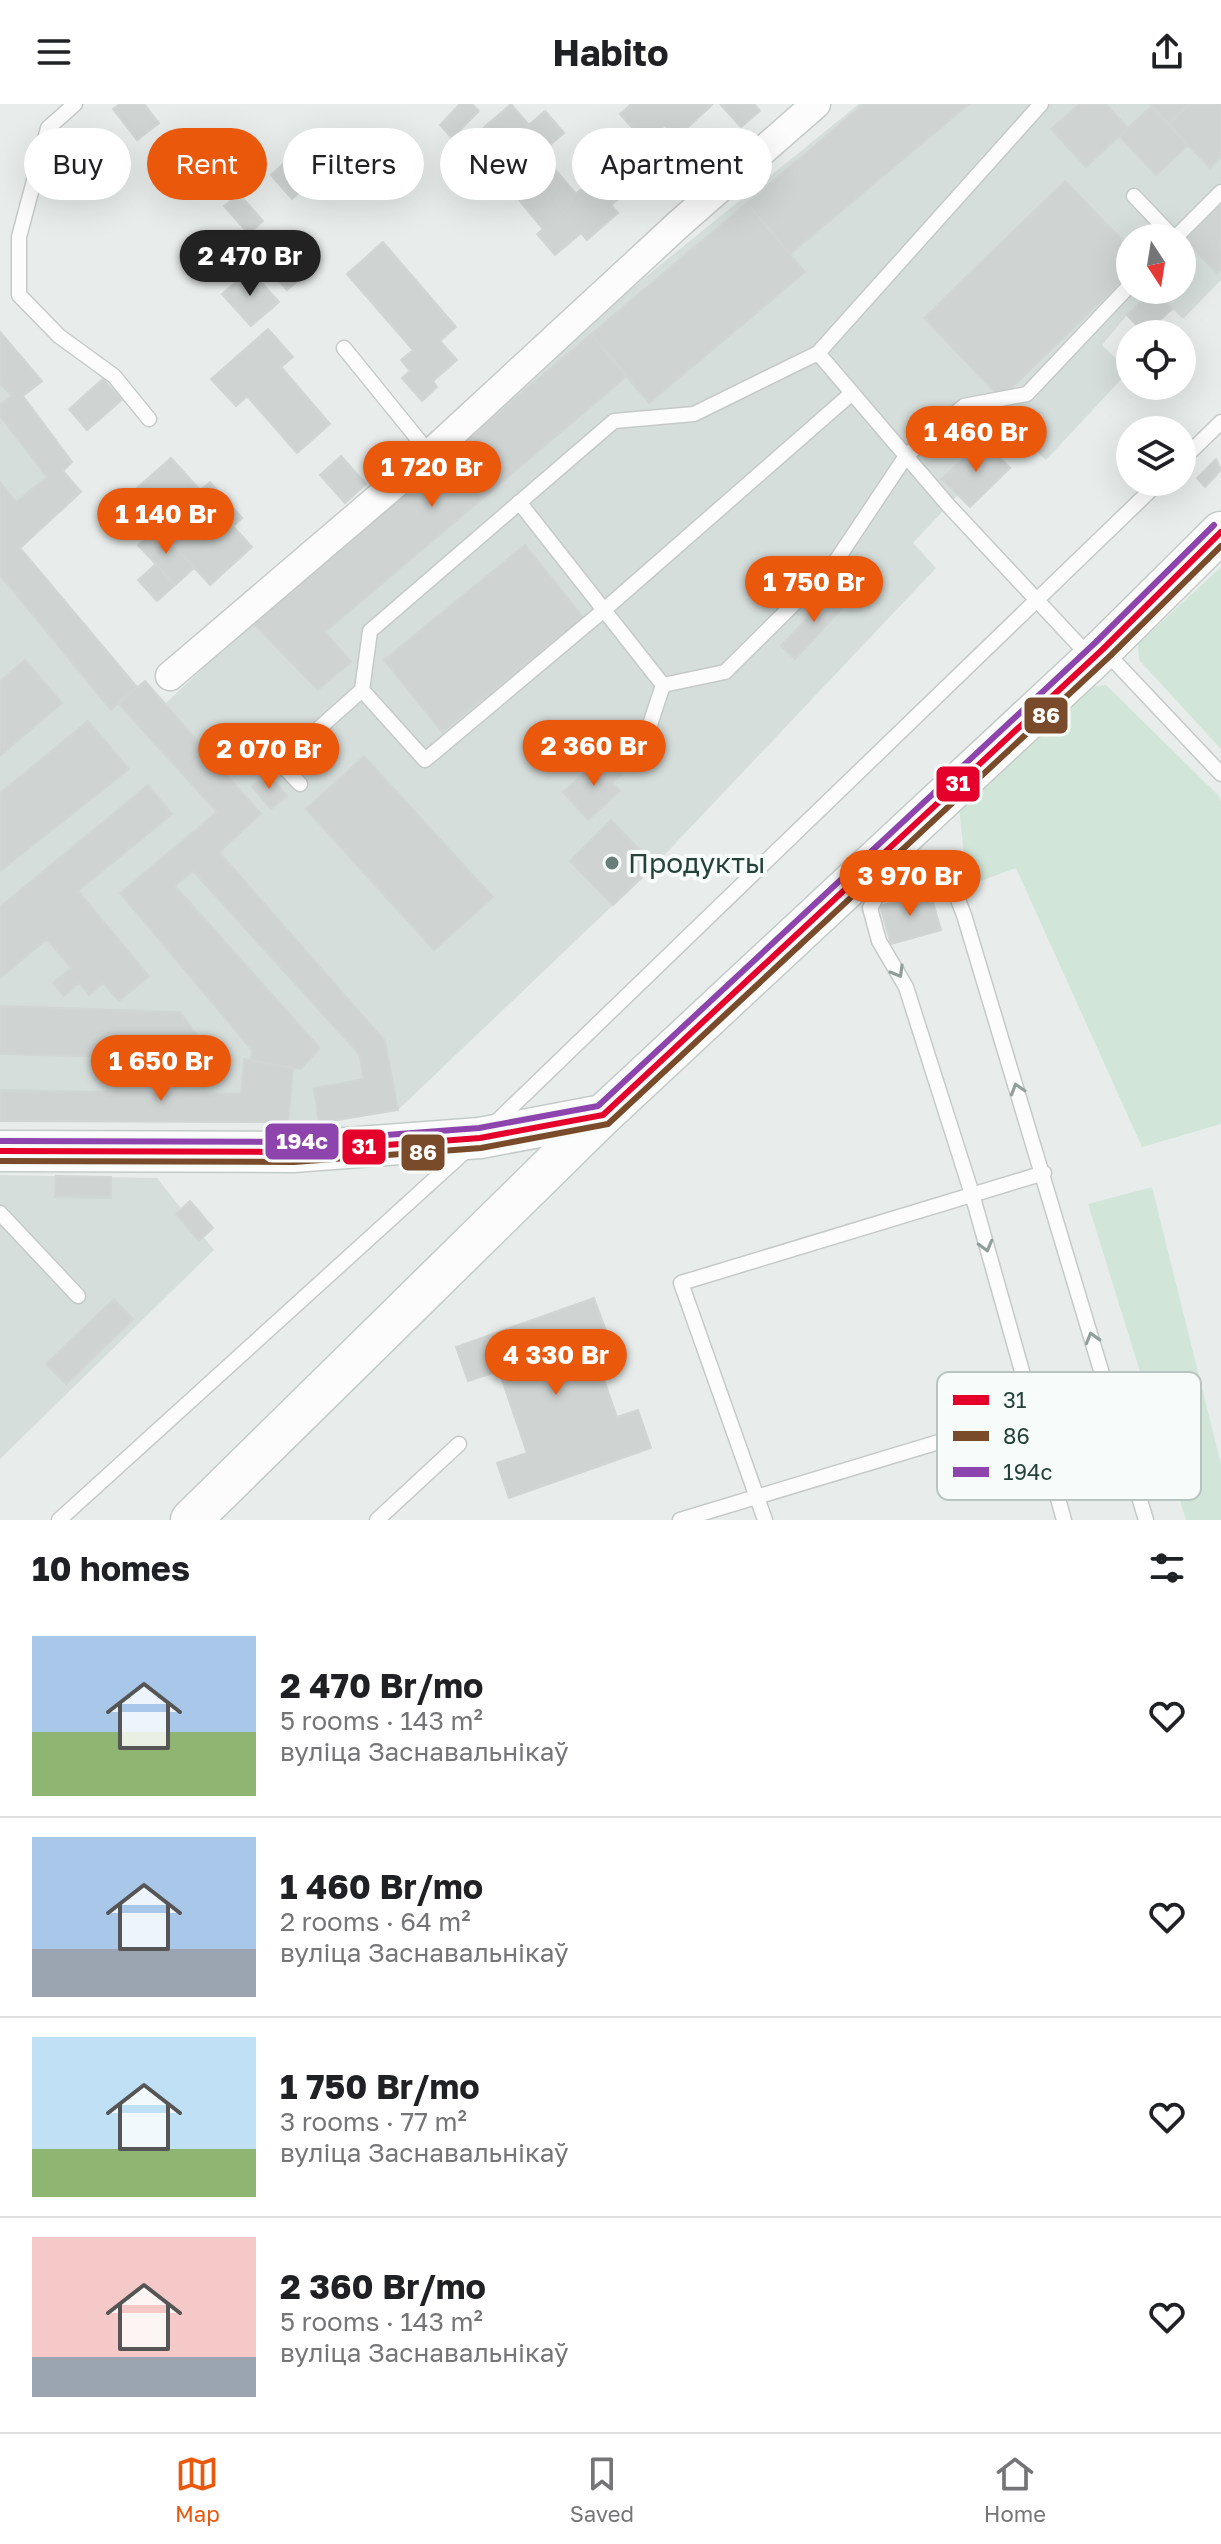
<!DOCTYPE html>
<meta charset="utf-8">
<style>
:root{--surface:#fff;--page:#f6f6f6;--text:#202124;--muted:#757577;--line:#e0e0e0;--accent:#ea580c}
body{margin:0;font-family:"Golos Text",sans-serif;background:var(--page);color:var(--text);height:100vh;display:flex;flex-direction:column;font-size:30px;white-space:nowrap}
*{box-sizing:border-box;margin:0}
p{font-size:26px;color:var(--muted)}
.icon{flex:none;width:44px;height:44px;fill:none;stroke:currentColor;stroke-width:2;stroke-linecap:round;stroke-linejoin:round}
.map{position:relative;height:1416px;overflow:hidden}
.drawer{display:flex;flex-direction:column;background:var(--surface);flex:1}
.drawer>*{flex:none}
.hud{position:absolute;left:24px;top:24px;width:800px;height:72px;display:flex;gap:16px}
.needle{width:52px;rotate:168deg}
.tools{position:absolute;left:1116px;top:120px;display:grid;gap:16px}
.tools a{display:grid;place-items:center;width:80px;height:80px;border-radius:50%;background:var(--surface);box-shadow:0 8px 32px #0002;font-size:40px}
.price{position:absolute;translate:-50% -68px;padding:0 18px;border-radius:28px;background:var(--accent);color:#fff;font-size:26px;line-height:52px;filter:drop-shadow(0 2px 4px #0008)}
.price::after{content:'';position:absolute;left:50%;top:48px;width:24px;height:18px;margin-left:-12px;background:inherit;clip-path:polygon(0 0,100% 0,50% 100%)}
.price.active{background:#222;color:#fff}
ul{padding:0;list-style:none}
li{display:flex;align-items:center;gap:24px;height:200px;padding:0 32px}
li+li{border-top:2px solid var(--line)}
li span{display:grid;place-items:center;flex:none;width:224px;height:160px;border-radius:0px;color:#555}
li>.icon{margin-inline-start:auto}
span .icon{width:96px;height:96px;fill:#fffc;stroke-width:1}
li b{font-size:34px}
h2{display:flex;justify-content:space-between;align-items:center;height:96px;padding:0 32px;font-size:34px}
.chip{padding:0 28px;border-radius:36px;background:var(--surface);box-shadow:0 8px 32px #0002;font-size:28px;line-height:72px}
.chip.active{background:var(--accent);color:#fff}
header{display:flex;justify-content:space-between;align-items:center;height:104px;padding:0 32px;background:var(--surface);font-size:36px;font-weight:700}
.dock{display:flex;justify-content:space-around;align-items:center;height:112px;border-top:2px solid var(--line);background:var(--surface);font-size:22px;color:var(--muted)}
.dock a{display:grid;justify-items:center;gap:4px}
.dock .active{color:var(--accent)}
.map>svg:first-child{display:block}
</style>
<header><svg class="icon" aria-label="menu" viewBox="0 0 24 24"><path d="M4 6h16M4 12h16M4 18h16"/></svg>Habito<svg class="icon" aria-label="share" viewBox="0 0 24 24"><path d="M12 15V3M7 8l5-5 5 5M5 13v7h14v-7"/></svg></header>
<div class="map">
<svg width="1221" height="1416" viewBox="0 0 1221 1416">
<rect width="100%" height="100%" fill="#e8edeb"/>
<path fill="#d6dedb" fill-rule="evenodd" d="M859,0H1221V176L1183,215L1154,186L1127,211L1102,241L1129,267L1046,356L1019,331L998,352L1010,364L970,403L957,392L913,439L936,464L655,761L398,1006L319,1019L0,1017V228L42,277L23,292L72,358L63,367L81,388L20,444L137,583L145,577L166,599L252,518L586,221ZM1130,134H1182V186H1130Z
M0,1071L157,1074L214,1146L0,1355Z"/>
<path fill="#d1e6d8" d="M1221,463V645L1139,556L1138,540Z
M1106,581L1219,692L1221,698V1020L1142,1043L1016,764L967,782L959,702L1089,583Z
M1152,1083L1221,1360V1416H1186L1088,1100Z"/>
<path fill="#cfd4d2" stroke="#d1d6d4" stroke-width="2" d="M120,0H144L159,19L137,36L113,5Z
M460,0H472L479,7L452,34L440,21Z
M511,0L529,21L545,7L564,29L541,49L576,90L599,70L620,94L611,101L618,109L587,136L581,129L555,151L537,130L543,125L510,85L503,91L485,71L505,54L481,26Z
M631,0H713L676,34L665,21L645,38L620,10Z
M720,0H754L760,7L741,23Z
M864,0H969L790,150L747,99Z
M1079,0H1106L1128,24L1086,63L1051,25Z
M1150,0H1190L1168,20Z
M1190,0H1221V53L1210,64L1168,20Z
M1152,2L1188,41L1156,71L1119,32Z
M717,43L723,51L707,64L700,56Z
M285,58L306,82L292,95L271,71Z
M1065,77L1130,144V169L1001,294L924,214Z
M239,90L263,117L249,130L224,102Z
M747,99L805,168L649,299L591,230Z
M1221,100V165L1217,169L1185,136Z
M296,136L317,160L287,186L267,163Z
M383,138L456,223L440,237L457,256L433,277L437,283L422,297L402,274L410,267L401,256L413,246L347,170Z
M250,166L279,198L251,222L222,190Z
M1154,186L1172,205L1145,230L1127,211Z
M268,225L293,253L281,263L330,320L297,349L247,292L236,302L211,275Z
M0,228L42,277L23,292L72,358L63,367L81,388L20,444L137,583L111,606L0,471V378L16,398L47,373L0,312V301L12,292L0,279Z
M591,230L627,272L325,528L351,558L318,586L252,518Z
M103,275L122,296L87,326L69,305Z
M982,336L1010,364L970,403L942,375Z
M341,352L366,380L345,399L320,371Z
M171,354L252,443L210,481L129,391Z
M1216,355L1221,366L1205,383L1197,374Z
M210,378L242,414L233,422L200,386Z
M158,424L194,464L175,481L138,441Z
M525,441L583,513L442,628L384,556Z
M156,460L175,481L157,497L138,476Z
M833,486L847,499L795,555L781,542Z
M25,556L62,599L0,652V577Z
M145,577L261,710L219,748L385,937L398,1006L319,1019L314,984L364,975L359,950L193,767L175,782L320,944L301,965L251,957L252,946L120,789L217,708L118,599Z
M88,617L129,665L0,767V689Z
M604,651L622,670L612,679L620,687L588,716L563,688Z
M364,652L493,793L434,846L306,705Z
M267,669L287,692L271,705L252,683Z
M148,681L172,710L78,787L149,872L119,897L103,879L89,891L79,879L64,892L53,879L71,864L47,835L0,874V803Z
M611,716L655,761L613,801L570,757Z
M930,788L941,826L891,840L880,802Z
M0,902L180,908L215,956L0,950Z
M244,955L293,964L288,1018L0,1017V986L241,990Z
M56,1072L111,1073V1094L55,1093Z
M190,1097L213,1124L199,1137L176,1110Z
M594,1194L607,1230L590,1236L617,1313L638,1306L651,1344L509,1394L497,1359L527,1349L499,1267L468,1277L456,1243Z
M114,1195L133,1215L66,1280L46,1260Z"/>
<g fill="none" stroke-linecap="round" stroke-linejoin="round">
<defs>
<path id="lane" d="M75,0L48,24L19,133V191L59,232L114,272L149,315
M1041,0L818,249L948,401L1089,552
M1134,92L1174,134
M1175,134L1221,88
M344,244L430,350
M1182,356L1221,318
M519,398L604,506L852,289
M1103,545L1221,670
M663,581L604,506L425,656L362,586L370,527L614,317L694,310L818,249
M638,657L663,581L725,568L834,460L906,352L964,302L1027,290L1130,181
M300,680L280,659L362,586
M494,1020L1159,378
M0,1109L78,1192
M59,1416L470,1043
M377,1416L459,1340
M680,1416L1108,1287
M765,1416L681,1179L1044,1069
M1064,1416L972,1090L906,883L879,837L870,804L898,756L951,778L964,811L1146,1416"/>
<path id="street" d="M170,572L430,350L680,119L816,0"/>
<path id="secondary" d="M0,1047L293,1048L480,1034L603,1011
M191,1416L603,1011L1103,545L1221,428"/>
</defs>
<use href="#lane" stroke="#c5cac8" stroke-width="17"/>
<use href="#street" stroke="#c5cac8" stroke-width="31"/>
<use href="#secondary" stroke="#c3cbc8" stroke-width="43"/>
<use href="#lane" stroke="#fcfcfc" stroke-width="14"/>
<use href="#street" stroke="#fcfcfc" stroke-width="28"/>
<use href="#secondary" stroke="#fcfcfc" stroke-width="40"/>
<defs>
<path id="bus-1" d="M0,1047L293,1048L480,1034L603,1011L1103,545L1221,428"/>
<path id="bus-2" d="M0,1057L294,1058L481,1044L608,1020L1110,552L1221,442"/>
<path id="bus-3" d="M0,1037L293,1038L479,1024L598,1002L1096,538L1214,421"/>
</defs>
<use href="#bus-1" stroke="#f7fbf9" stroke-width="12"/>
<use href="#bus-2" stroke="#f7fbf9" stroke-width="12"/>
<use href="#bus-3" stroke="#f7fbf9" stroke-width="12"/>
<use href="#bus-1" stroke="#e4002b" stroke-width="6"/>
<use href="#bus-2" stroke="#7a4b2a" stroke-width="6"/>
<use href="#bus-3" stroke="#8e44ad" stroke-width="6"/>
</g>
<defs><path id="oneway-chevron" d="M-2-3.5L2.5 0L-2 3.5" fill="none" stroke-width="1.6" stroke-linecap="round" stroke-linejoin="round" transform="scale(2)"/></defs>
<g stroke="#909f9b">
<use href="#oneway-chevron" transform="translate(898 868) rotate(60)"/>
<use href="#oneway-chevron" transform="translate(1017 985) rotate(-107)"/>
<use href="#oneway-chevron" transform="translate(986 1142) rotate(75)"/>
<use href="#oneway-chevron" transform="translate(1092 1234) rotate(-106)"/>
</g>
<circle fill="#697e78" stroke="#f7fbf9" stroke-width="3" cx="612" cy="759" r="8"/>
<g text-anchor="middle" stroke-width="8" stroke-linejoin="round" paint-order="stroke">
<g font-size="28" fill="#24423a" stroke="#f7fbf9" text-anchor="start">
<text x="628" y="769">Продукты</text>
</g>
</g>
<rect x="937" y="1268" width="264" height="128" rx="12" fill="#f7fbf9" stroke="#b8c4c0" stroke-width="2"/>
<rect x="953" y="1291" width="36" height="10" fill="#e4002b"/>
<rect x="953" y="1327" width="36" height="10" fill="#7a4b2a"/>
<rect x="953" y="1363" width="36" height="10" fill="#8e44ad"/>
<g font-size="22" fill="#24423a">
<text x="1003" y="1304">31</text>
<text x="1003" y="1340">86</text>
<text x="1003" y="1376">194с</text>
</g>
<g stroke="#f7fbf9" stroke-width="3">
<rect x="1023" y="592" width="46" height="39" rx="8" fill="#7a4b2a"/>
<rect x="935" y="661" width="46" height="38" rx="8" fill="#e4002b"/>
<rect x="264" y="1018" width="76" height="39" rx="8" fill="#8e44ad"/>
<rect x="341" y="1024" width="46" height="38" rx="8" fill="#e4002b"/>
<rect x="400" y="1029" width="46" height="39" rx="8" fill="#7a4b2a"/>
</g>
<g font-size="22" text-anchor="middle" font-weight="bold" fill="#fff">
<text x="1046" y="619">86</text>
<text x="958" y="687">31</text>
<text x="302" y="1045">194с</text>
<text x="364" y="1050">31</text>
<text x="423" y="1056">86</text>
</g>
</svg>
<div class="tools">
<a><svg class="needle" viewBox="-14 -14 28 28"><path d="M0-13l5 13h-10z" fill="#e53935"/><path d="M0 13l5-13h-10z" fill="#757577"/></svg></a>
<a><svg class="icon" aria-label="locate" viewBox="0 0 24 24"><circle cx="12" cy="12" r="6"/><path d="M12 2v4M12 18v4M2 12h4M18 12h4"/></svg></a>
<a><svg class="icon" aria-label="layers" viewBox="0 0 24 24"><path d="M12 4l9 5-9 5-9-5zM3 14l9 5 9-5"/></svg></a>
</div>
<b class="price active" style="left:250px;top:194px">2 470 Br</b>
<b class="price" style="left:976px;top:370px">1 460 Br</b>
<b class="price" style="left:432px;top:405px">1 720 Br</b>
<b class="price" style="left:166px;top:452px">1 140 Br</b>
<b class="price" style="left:814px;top:520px">1 750 Br</b>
<b class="price" style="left:594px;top:684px">2 360 Br</b>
<b class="price" style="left:269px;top:687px">2 070 Br</b>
<b class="price" style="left:910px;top:814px">3 970 Br</b>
<b class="price" style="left:161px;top:999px">1 650 Br</b>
<b class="price" style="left:556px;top:1293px">4 330 Br</b>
<div class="hud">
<a class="chip">Buy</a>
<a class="chip active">Rent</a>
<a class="chip">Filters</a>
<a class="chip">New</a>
<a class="chip">Apartment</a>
</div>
</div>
<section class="drawer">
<h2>10 homes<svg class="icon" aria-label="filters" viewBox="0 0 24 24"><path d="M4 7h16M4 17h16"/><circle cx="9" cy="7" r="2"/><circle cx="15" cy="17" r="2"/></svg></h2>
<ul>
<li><span style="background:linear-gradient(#a9c7e8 60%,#8fb573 0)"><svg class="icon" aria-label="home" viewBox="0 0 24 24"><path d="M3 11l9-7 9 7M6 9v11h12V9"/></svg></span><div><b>2 470 Br/mo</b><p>5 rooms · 143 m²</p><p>вуліца Заснавальнікаў</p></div><svg class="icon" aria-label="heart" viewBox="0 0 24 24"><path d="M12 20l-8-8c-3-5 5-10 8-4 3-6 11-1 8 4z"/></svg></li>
<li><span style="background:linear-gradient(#a9c7e8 70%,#9aa5b1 0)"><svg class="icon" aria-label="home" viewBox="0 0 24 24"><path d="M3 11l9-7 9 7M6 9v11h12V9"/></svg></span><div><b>1 460 Br/mo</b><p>2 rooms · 64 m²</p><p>вуліца Заснавальнікаў</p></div><svg class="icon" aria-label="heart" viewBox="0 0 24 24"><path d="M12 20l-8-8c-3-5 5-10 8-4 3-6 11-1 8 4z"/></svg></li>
<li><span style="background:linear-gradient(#bfe0f5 70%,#8fb573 0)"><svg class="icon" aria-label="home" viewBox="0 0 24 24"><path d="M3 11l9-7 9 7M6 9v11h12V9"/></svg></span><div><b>1 750 Br/mo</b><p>3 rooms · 77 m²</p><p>вуліца Заснавальнікаў</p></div><svg class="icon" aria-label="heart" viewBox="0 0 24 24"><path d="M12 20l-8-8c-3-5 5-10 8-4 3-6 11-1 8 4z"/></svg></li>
<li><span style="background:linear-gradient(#f6c9c9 75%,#9aa5b1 0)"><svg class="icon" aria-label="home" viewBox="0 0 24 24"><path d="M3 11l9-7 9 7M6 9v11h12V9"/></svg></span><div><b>2 360 Br/mo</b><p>5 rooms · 143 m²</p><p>вуліца Заснавальнікаў</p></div><svg class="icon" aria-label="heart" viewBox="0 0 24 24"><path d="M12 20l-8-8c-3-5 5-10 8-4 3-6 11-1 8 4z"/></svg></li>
</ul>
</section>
<nav class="dock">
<a class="active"><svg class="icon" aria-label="map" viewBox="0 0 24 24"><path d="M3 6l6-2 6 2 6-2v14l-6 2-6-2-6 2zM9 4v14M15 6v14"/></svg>Map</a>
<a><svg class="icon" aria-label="saved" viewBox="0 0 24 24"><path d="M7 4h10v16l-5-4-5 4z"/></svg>Saved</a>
<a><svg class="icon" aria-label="home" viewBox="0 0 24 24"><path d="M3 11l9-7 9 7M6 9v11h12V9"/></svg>Home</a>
</nav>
